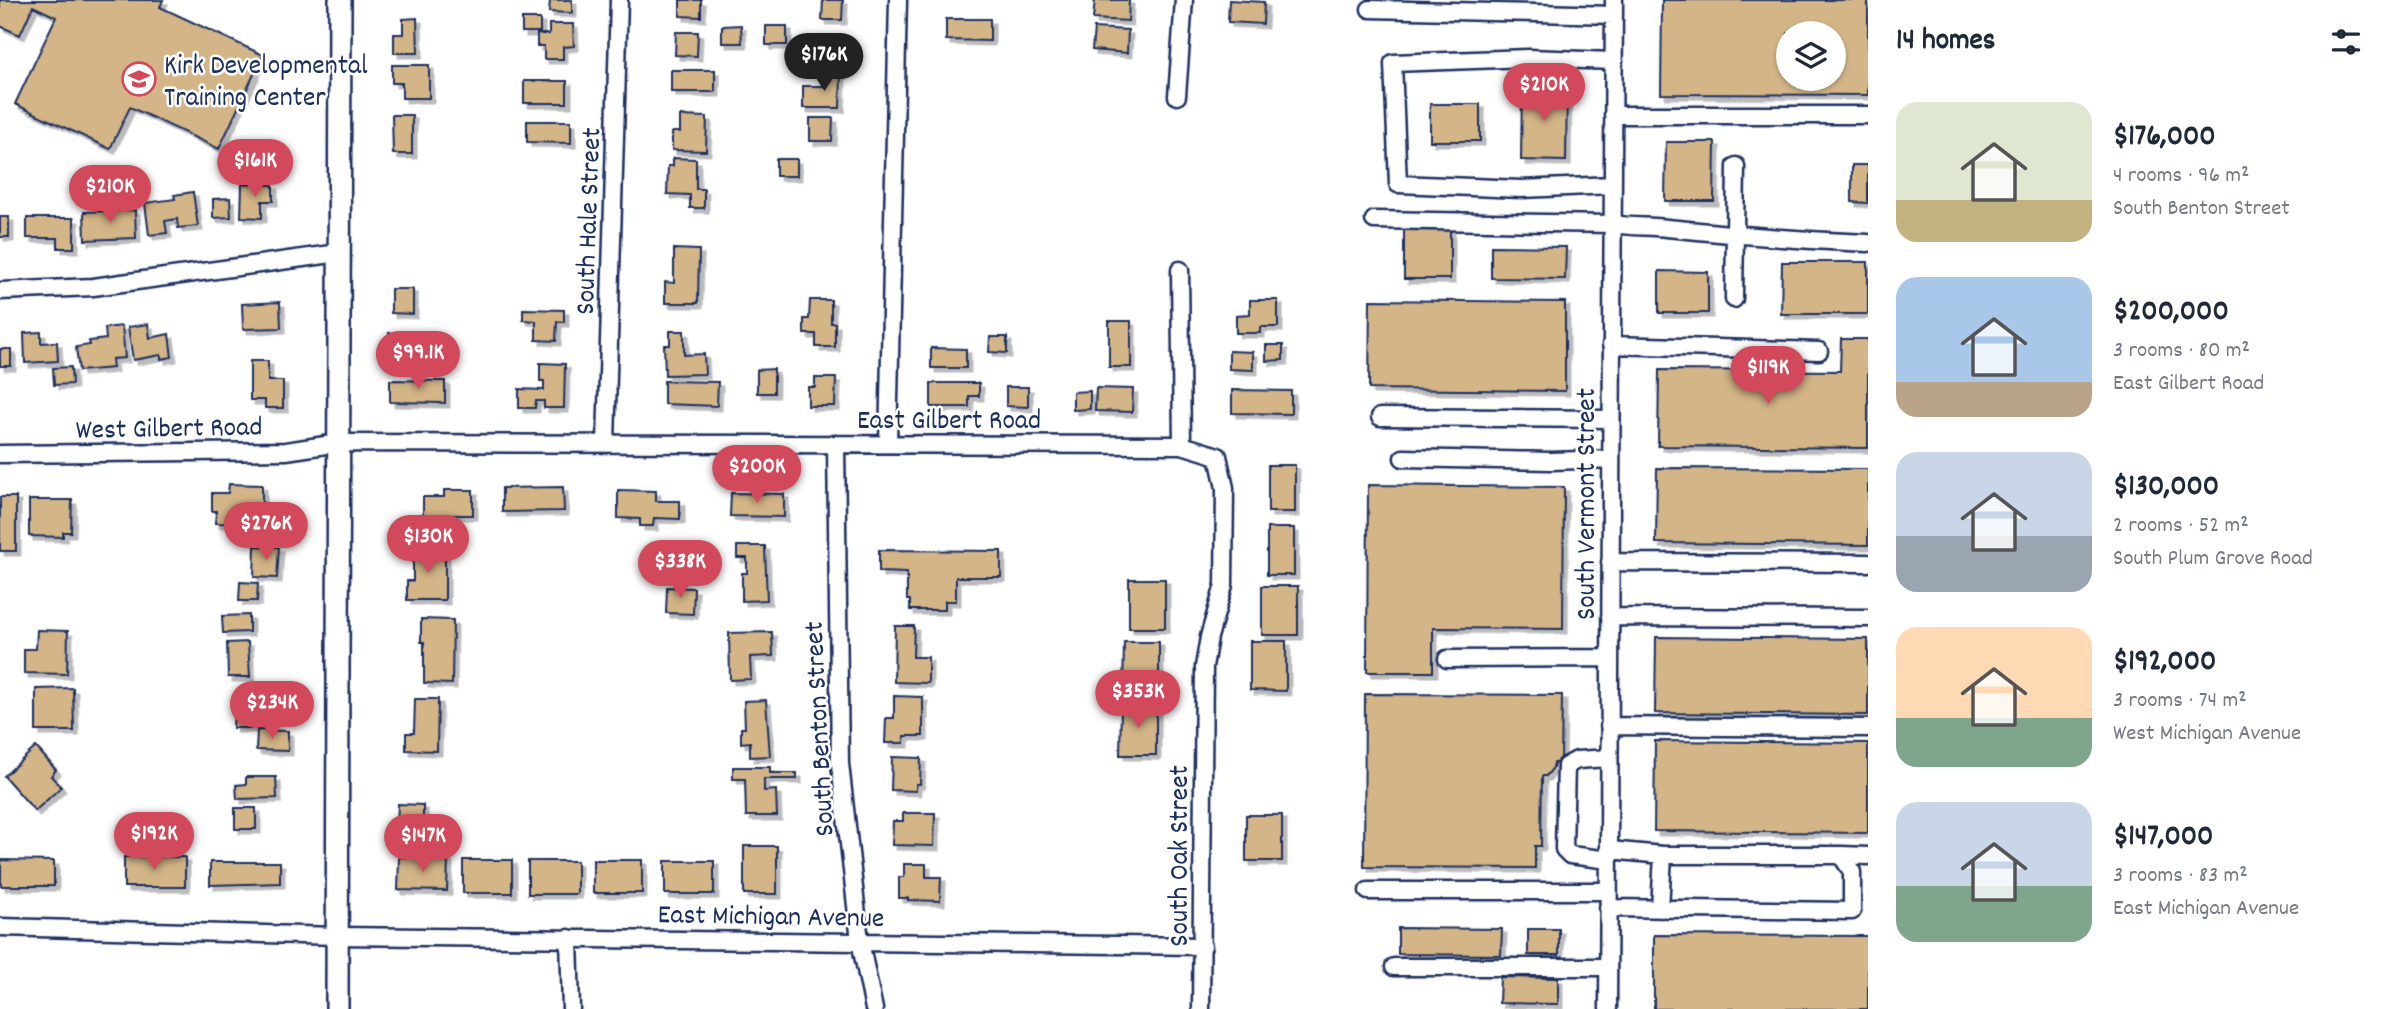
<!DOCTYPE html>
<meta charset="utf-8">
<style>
:root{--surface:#fff;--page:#f2f2f3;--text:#1f2937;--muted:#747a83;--accent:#d1495b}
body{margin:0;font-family:Dekko,sans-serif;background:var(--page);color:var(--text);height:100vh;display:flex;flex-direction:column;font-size:26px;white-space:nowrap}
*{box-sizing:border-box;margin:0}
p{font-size:23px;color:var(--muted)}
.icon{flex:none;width:38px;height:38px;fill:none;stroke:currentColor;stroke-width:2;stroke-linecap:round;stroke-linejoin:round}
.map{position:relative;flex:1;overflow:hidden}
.drawer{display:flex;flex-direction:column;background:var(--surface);width:525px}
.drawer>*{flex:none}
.buttons{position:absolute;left:1776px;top:21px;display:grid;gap:14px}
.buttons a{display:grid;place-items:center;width:70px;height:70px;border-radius:50%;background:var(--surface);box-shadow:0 2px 5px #0004;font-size:35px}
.price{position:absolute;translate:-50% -60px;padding:0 16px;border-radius:24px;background:var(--accent);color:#fff;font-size:23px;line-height:46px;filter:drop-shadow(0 2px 4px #0008)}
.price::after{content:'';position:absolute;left:50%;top:42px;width:21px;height:16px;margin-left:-10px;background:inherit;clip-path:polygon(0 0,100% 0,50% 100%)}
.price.selected{background:#222;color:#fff}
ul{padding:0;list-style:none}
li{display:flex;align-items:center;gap:21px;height:175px;padding:0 28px}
li span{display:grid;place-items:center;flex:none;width:196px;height:140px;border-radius:21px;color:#555}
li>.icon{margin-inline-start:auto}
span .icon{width:84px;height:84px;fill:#fffc;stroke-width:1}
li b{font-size:30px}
h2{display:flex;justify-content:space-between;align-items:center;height:84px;padding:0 28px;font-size:30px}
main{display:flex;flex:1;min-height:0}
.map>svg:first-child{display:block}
</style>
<main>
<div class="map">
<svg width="1868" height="1009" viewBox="0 0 1868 1009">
<defs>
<filter id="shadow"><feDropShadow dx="4.5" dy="4.5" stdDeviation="0" flood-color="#0004"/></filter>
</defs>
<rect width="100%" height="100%" fill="#fff"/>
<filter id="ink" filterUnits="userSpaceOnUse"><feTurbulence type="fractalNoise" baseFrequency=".0143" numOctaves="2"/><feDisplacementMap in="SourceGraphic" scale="14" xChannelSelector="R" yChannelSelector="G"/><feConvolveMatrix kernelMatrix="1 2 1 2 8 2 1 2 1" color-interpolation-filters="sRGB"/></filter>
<g filter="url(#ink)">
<path fill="#d3b587" stroke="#1b2f5e" stroke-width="2" fill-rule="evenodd" filter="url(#shadow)" d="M0,0H163L160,7L263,55L219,149L130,107L110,149L15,104L56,17L33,6L20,35L0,26Z
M550,0H572V13L549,12Z
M680,0H701V17L680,16Z
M823,0H843L842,20H822Z
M1095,0H1129L1128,21L1093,19Z
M1229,0L1264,2L1263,24L1228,22Z
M1662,0H1868V95L1661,94ZM1788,33H1834V79H1788Z
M417,18L418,53H394V34H403V19Z
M522,19H540V32H522Z
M946,19H990V41L946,40Z
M549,24H573L574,46L563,47V59H544V46H537V34H549Z
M741,25L742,43H722V26Z
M766,26H787V45H766Z
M1094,28L1128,30L1127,53L1092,50Z
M676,32H698L697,56L675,55Z
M808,40L843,42L842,65L807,62Z
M392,65H429V98H402V83H392Z
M671,70H715V92H671Z
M823,71L841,72L840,108H803V86H823Z
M524,81H567V103H524Z
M1522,86H1567L1566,161L1521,160Z
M1430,104H1480V141H1430Z
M392,115H412V154H393Z
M680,116L707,117L706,151L672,150V132H680Z
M810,118H833L832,141H810Z
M527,121H571V143L527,142Z
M1666,142H1715L1714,201H1665Z
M673,158L696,159V189H704V208H690V195L667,194L668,166H673Z
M776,159H797V176H776Z
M1852,165H1868V203L1852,202Z
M242,184L273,185V201H262V218L241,217Z
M193,192L198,226L178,228L177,219L165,221L167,233L149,235L145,203L175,199L174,195Z
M230,198L231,217L213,218V199Z
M135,210L136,238L85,240L84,212Z
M0,217H9V237H0Z
M27,218H74V248H58V238H27Z
M1404,226L1450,227V279H1404Z
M1491,246L1566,247L1565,279L1491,278Z
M674,249L699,250L698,303H665V282L674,283Z
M1782,262H1868V314H1781Z
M1659,271L1708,272V313H1659Z
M391,289H413V314L391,313Z
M810,300H831V323H835V347H816V334H804V319H809Z
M1250,300H1278V327H1260V333H1236V315L1250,314Z
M1370,300L1565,302V391L1369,389Z
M280,302L281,328L243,329L242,304Z
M523,309L564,310V322H557L556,341L536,340V321L523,320Z
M1109,321H1131V367H1109Z
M148,324L150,338L169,334L172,357L161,359V355L133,360L128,327Z
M122,326L125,358L112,359L113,368L79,371L76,347L90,345L89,341L106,339L105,328Z
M670,331H684V355L704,354L705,374L665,375L664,345H670Z
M41,332V343L57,342L58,361L25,363L24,333Z
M389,333L432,334V366L389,365Z
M990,337H1007V353L989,352Z
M1841,339H1868V448L1658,446L1659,370L1840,371Z
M1266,345H1283V360L1266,361Z
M931,348L966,349V368H931Z
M0,349H11V366H0Z
M1229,351L1253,352V370L1229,369Z
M250,361H268V381H283V408H265V400H250Z
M540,363L565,364L564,408H544V401H536L535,408H519V389L544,390V381H540Z
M71,367L72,384L54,385L53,368Z
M774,369V393H757V370Z
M815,378H836L835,406H808V387H815Z
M390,380L445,381V403L390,402Z
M664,381L718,382L717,406L664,404Z
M931,383H979V396H969V407H931Z
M1006,387H1028V407L1006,406Z
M1096,388L1133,389L1132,412L1095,411Z
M1232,390L1291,391V414L1232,413Z
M1090,391V409L1073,410V392Z
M1268,465H1295V512H1268Z
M1657,468L1868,469V545L1656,543Z
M229,484L262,485V518H250V524L215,523L216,511H212V493H228Z
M1368,485L1564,487L1563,629L1433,628V672H1367Z
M563,487L564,511L502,512V488Z
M444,490H473V515H423V497H444Z
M618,490L656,491V501H680V519L654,518L653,526H640V519L618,518Z
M731,493L784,494V517L730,516Z
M0,497H16V551H0Z
M29,500H72L71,532H63V537L29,536Z
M1267,528H1294V575H1267Z
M255,546L279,547L277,578L254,577Z
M737,546H765L767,600L742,601V573H747V558H737Z
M413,547L445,548V600H407V581H413Z
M879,550L1001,551V577H956V601H945V610H910V600H907V573L879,572Z
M1129,579H1165V628H1129Z
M240,582L258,583L257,601H239Z
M1262,586H1298V635H1262Z
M667,587L694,588L693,614L666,613Z
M249,615V632L223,633L222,616Z
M421,619L453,620L452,684L424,683V642H421Z
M895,626H914L913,657H928V683L894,682Z
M37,630L68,631L67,674L24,673V649H36Z
M772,632L773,656L750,657L751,679L730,680L729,633Z
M1656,637L1868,639V715L1655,713Z
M1250,641H1286V691L1250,690Z
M248,642L250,677H228L227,643Z
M1124,642H1159V692L1123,691Z
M73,688L74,731H36V689Z
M1365,694L1562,695L1561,763H1554L1553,768L1546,776H1542L1541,846H1535V868L1364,867Z
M894,696L923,697V736H904V743H885L886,718H894Z
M415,699H438L437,751L406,750V733H414Z
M766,700L770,756L750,757V742L741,743V728H745L744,701Z
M1121,705H1156V755H1120Z
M234,709H252V728H233Z
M257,730L288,731V751L256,750Z
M1655,741L1868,743V833L1654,831Z
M36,747L56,770L51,776L61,787L35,811L4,776Z
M892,757L921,758L920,784H916V791L891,790Z
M733,767H770V773H797V779H764V791L776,790L777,816H746L745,779H733Z
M246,777H276L277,798L237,799L236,785L246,784Z
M398,804L423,805V825H397Z
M235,808H256V829H235Z
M903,813H935L934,846L892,845L893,821H903Z
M1246,815H1282V861H1246Z
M744,846H777V894H744Z
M124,857H185V887H124Z
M399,857L448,858L447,891L398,890Z
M1,860L54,861V886H1Z
M463,860H512V893H463Z
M593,860H642V893H593Z
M528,861H577V894H528Z
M665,861H714V894H665Z
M210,862H280V883L210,885Z
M904,864H926V877H941L940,901L908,900V898H899V877H904Z
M1398,928L1502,929L1501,955L1398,954Z
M1528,929H1559V955H1528Z
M1654,935L1868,936V1009H1654Z
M1500,977L1558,978V1004L1499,1003Z"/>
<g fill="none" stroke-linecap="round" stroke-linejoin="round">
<defs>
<path id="minor" d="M1370,9L1614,15
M1177,96L1184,0
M1613,115H1868
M1613,185L1521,189L1398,184L1393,63L1528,58L1614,61
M1374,220L1613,224C1631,227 1649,226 1667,228C1734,235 1801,240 1868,243
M1180,270L1182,445L1218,456L1225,488L1224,585L1209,637L1204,667L1201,1009
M0,291L93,287L339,253
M1734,299L1736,166
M1611,345L1819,351
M1380,417L1611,419
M606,443L619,0
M836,444L840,764L860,941L874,1009
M888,444L898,0
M0,454L286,451L339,443L1182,445
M1403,458L1551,461L1611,459
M1610,562L1868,563
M1610,617L1868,618
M1447,659L1610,658
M1609,726L1868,728
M1841,855L1868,856
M1609,860L1570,855L1564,849L1566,766L1577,760L1609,758
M1368,891H1608
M1608,908L1852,911V872L1841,855H1663L1609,850
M1660,909L1663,855
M0,927L337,936L1203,946
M569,938L571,1009
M1394,967H1608
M1608,1009L1614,0"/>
<path id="major" d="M337,1009L340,0"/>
</defs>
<use href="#minor" stroke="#1b2f5e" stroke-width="21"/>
<use href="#major" stroke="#1b2f5e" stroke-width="26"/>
<use href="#minor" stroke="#fff" stroke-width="16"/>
<use href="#major" stroke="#fff" stroke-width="21"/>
</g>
</g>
<defs>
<symbol id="school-ring" viewBox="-11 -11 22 22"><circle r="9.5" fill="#fff" stroke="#d1495b" stroke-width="1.5"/><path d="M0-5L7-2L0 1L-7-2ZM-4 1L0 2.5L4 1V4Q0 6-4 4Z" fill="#d1495b"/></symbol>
</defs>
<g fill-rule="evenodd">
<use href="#school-ring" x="120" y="60" width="38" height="38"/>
</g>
<g text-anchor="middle" stroke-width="5" stroke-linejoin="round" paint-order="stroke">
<g font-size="28" fill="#1b2f5e" stroke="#fff" text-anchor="start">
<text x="164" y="73">Kirk Developmental<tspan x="164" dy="32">Training Center</tspan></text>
</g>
<g font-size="28" fill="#1b2f5e" stroke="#fff">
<text transform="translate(586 221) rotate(-88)" y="10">South Hale Street</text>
<text x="949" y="428">East Gilbert Road</text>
<text transform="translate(169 426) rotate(-1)" y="10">West Gilbert Road</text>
<text transform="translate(1584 504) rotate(-90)" y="10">South Vermont Street</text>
<text transform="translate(817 729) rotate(-93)" y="10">South Benton Street</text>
<text transform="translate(1177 856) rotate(-90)" y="10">South Oak Street</text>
<text transform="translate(771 914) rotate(1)" y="10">East Michigan Avenue</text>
</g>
</g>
</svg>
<div class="buttons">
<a><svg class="icon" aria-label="layers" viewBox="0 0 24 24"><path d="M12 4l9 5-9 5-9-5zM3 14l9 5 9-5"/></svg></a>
</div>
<b class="price selected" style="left:824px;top:93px">$176K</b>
<b class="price" style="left:1544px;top:123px">$210K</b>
<b class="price" style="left:255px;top:199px">$161K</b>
<b class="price" style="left:110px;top:225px">$210K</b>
<b class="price" style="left:418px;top:391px">$99.1K</b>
<b class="price" style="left:1768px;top:406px">$119K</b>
<b class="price" style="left:757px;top:505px">$200K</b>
<b class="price" style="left:266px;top:562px">$276K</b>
<b class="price" style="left:428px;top:575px">$130K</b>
<b class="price" style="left:680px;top:600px">$338K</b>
<b class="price" style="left:1138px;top:730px">$353K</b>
<b class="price" style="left:272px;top:741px">$234K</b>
<b class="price" style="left:154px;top:872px">$192K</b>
<b class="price" style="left:423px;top:874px">$147K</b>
</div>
<section class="drawer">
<h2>14 homes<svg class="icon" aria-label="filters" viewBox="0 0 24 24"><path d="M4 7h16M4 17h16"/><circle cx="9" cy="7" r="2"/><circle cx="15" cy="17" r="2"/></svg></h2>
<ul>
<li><span style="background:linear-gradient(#dfe7d0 70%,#c2b280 0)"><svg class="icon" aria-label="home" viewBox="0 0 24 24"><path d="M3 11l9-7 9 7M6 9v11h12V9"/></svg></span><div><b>$176,000</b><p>4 rooms · 96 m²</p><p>South Benton Street</p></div></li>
<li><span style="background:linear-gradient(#a9c7e8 75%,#b9a48a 0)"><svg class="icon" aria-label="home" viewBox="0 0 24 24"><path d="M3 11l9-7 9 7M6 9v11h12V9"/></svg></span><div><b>$200,000</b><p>3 rooms · 80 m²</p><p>East Gilbert Road</p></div></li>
<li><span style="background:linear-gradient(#c9d6e8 60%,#9aa5b1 0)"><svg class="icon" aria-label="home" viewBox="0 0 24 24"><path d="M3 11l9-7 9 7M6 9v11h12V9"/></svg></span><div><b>$130,000</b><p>2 rooms · 52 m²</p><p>South Plum Grove Road</p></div></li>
<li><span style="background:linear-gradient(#ffd9b3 65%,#7fa58c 0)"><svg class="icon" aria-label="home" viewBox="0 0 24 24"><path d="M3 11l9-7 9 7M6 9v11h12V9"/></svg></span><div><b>$192,000</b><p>3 rooms · 74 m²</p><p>West Michigan Avenue</p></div></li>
<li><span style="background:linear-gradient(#c9d6e8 60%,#7fa58c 0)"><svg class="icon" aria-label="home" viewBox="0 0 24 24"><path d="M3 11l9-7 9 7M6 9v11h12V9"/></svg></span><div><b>$147,000</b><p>3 rooms · 83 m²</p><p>East Michigan Avenue</p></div></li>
</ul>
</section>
</main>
